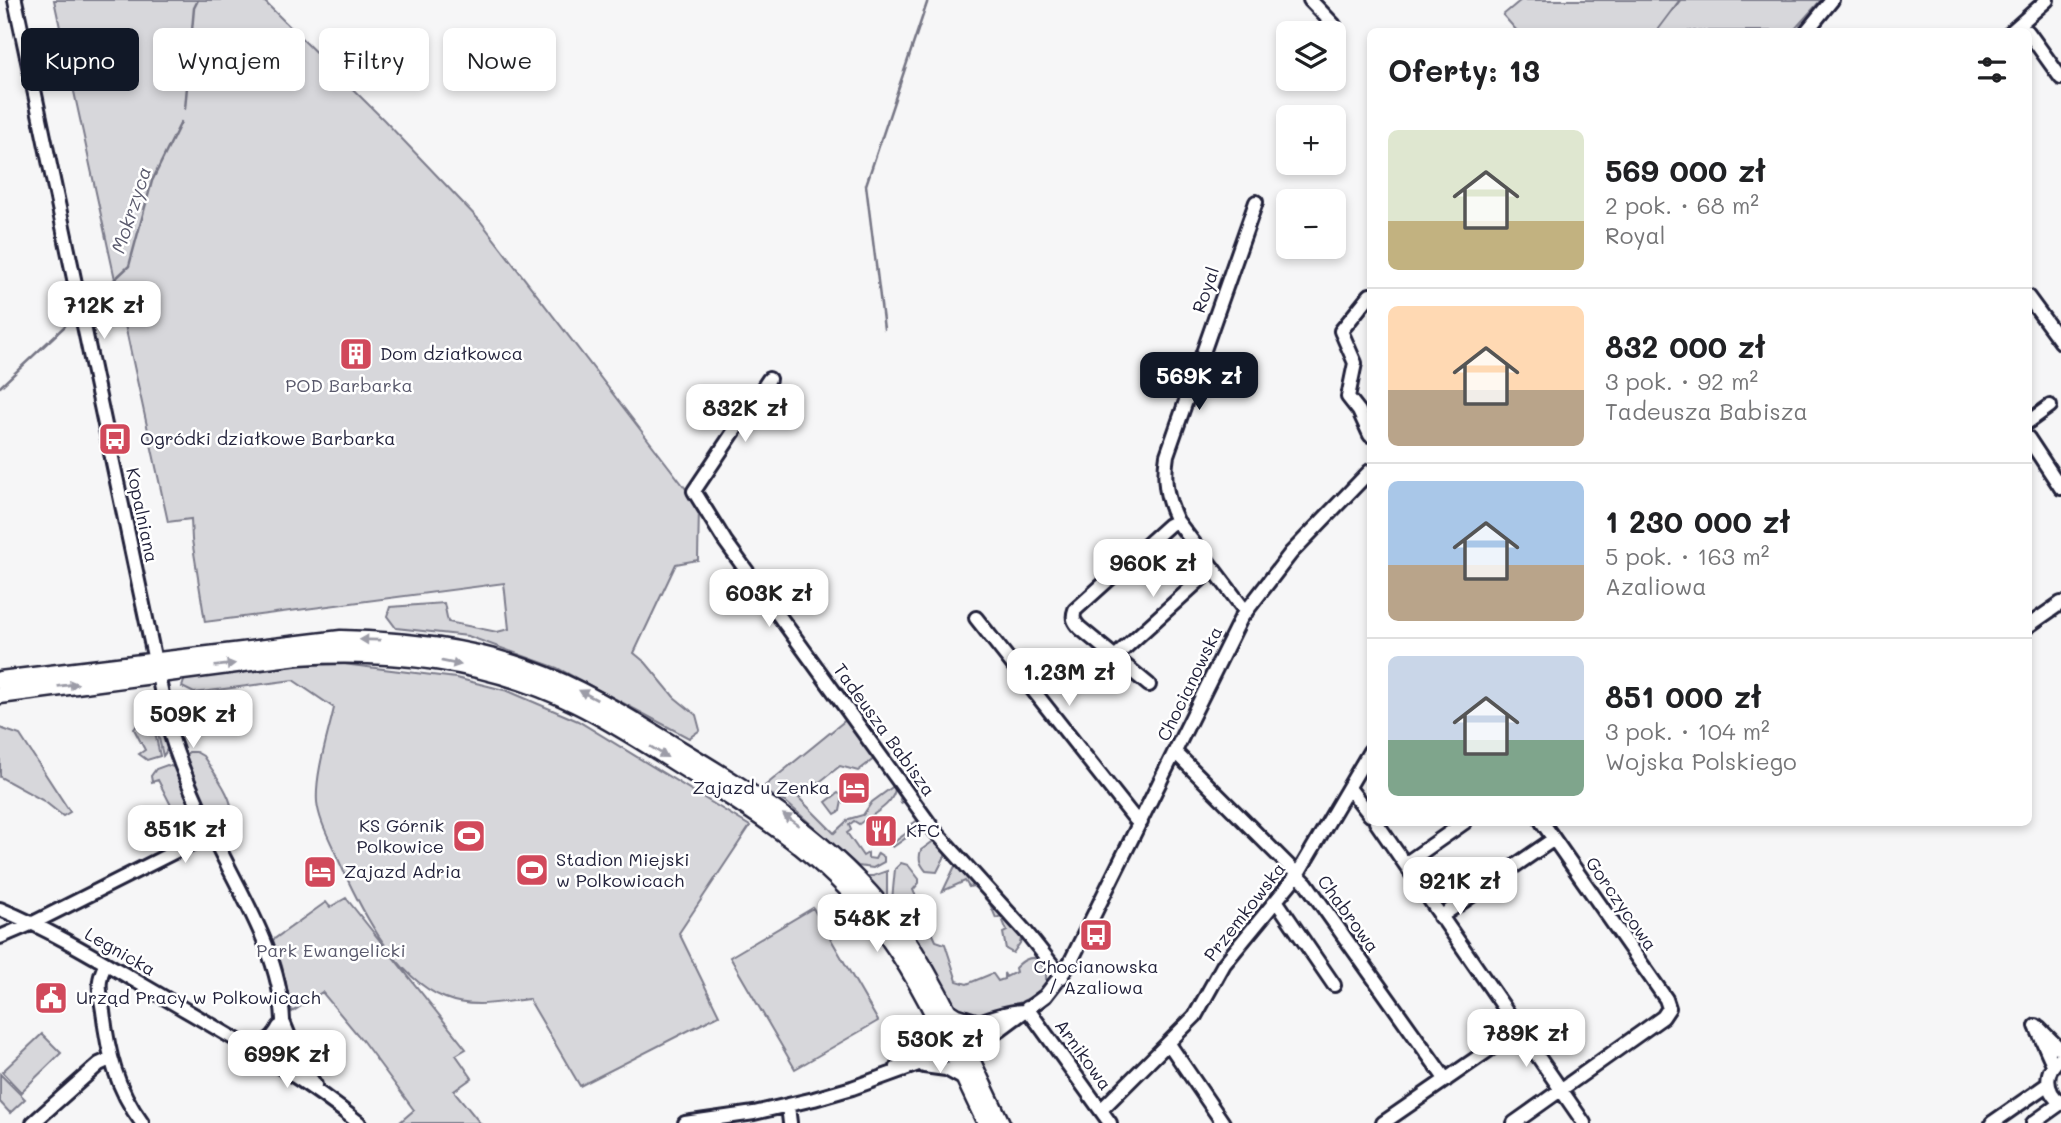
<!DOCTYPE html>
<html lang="pl">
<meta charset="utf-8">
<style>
:root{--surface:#fff;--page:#f2f2f2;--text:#202124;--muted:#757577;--line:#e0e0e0;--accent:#111827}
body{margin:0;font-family:Mali,sans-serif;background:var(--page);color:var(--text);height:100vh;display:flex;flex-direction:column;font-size:26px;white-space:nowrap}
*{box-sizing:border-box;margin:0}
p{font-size:23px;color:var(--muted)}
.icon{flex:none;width:38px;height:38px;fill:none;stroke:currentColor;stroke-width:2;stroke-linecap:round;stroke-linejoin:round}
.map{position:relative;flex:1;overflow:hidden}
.drawer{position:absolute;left:1367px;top:28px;width:665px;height:798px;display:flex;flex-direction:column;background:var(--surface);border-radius:10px;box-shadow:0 4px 10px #0003}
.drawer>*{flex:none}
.banner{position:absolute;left:21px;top:28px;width:665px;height:63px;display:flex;gap:14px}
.controls{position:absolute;left:1276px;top:21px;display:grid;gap:14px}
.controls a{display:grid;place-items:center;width:70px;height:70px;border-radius:10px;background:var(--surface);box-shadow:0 4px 10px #0003;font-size:35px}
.price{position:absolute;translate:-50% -60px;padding:0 16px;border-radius:14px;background:#fff;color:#222;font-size:23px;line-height:46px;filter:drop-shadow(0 2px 4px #0008)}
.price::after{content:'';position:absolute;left:50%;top:42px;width:21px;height:16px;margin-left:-10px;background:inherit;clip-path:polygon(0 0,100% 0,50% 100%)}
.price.active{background:var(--accent);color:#fff}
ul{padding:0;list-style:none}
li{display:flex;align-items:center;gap:21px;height:175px;padding:0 21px}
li+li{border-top:2px solid var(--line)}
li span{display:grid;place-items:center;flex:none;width:196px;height:140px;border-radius:10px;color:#555}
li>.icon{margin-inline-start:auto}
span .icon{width:84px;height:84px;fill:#fffc;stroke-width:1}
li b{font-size:30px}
h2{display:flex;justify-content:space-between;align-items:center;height:84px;padding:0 21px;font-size:30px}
.chip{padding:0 24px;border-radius:10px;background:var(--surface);box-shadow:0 4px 10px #0003;font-size:24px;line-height:63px}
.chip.active{background:var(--accent);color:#fff}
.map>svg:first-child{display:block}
</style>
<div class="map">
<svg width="2061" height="1123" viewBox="0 0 2061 1123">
<rect width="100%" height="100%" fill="#f6f6f7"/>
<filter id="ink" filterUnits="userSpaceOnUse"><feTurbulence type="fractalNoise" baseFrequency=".0143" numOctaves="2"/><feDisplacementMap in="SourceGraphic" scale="14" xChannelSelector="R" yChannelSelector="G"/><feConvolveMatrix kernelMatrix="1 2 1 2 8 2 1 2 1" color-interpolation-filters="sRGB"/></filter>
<g filter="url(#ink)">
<path fill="#d7d7db" stroke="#7c7c8b" stroke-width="2" d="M54,0H263L384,120L481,222L699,506L698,560L676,564L634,653L646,663L674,697L696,715L700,730L689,738L557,668L468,636L396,628L387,616L390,607L444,603L448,622L497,632L509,629L504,583L205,622L192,540L191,519L168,522Z
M1521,0H1821L1793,31H1517L1503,15Z
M343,664L456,678L508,691L578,721L750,826L679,933L719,1015L580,1086L529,999C501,1002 472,1009 445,998C393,978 356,900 335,852C328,836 319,820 317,802C315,774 328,735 334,708L293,680L194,693L182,687L185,678L282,666Z
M158,699C162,715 175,743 163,756L151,703Z
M150,709L160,756L147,760L139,754L145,750L134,729Z
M847,719L875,758L858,771L840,766L799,798L834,833L849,819L863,815L872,802L895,785C897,803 872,815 859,824L854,821L849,825L851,830L847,833L863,856L868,853V858L875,859L878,853L884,857V862L873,868L858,866L787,803L761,789Z
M0,728L20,735L70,812L63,816L44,801L0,777Z
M189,752H196L203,756C212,770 239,804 230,818L219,819L210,815L184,756Z
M167,765L177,768L200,818C201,837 184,842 169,846L162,843L157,832L159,827L171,821V818L176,815L158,780L152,782L151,776L156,769Z
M838,793L843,796L840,811L835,814L826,802Z
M905,796L925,822L926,826L921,831H916L893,847L890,845L912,829V824L921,818L907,800L901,803L900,799Z
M935,840L939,842L1022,935L1020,943L1013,953L1006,949L1003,933L1007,931L1001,916L996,918C991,906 986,892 973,886L969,887L965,881L943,891L956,864L946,854L937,872L926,871C920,864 918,859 921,850Z
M901,863L908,865L919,879V883L913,890L936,941L945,944L957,981L967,984L991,974H993L998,981L1004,979V973L1006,977L1016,972L1015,968C1018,965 1021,962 1025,960C1043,951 1049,974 1045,987C1032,999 990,1018 972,1016C965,1014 958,1009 952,1005L895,908L892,900L895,869Z
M887,871V904L861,876H873Z
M346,898L466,1049L456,1055L472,1078L454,1091L480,1123H399L414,1110L362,1040L322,992L292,1012L282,966L273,940L326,902L330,907Z
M813,908L878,1021L795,1069L730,957Z
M42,1034L61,1053L21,1092L2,1072Z
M0,1074L25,1099L10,1113L0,1102Z"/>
<path fill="#aeaeb7" stroke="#767685" stroke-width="2" d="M161,55L178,56L177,71L160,70Z"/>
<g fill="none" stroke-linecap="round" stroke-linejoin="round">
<path stroke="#767685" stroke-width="2.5" d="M1656,32L1680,0
M185,109L194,8L198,0
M96,297L129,266L152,181L181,122
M884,329L866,185L928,0
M0,387L65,326"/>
<defs>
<path id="minor" d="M15,0L170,732C185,782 209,829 232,874C256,920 281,968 283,1020C283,1035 277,1048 270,1060
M1310,0L1334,25
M1806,32L1832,0
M2011,32L2047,0
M2028,32L2061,78
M1370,295L1341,331L1355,363L1348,397L1359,411L1370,435
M2028,297L2061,342
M769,379L694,491L725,541L934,830L1026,932L1062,977
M2028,422L2050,406
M2028,438L2061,488
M1246,612L1177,521C1166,498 1163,480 1167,455L1256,202
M976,618L1135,819L1141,822
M2028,626L2061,603
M1116,656L1213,568
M1149,685L1080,628C1074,622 1072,618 1075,610L1169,525L1177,521
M1176,753L1306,883L1446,1080
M1349,788L1370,815
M1376,822L1584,1123
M1405,864L1465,822
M1277,902L1334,985
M0,909C58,933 111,967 165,998C231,1037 299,1074 359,1123
M1440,917L1554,839
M0,937L33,923L212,833
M106,964C96,981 100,992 103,1011C108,1053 116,1088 142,1123
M946,1008L957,1015L982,1023
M1027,1008L1110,1123
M284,1024L299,1061L315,1085
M2036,1026L2053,1064
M2039,1028L2061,1050
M246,1044C262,1046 272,1041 279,1027
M1169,1044L1223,1123
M2061,1058C2044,1070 2044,1090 2061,1103
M924,1066L946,1069L964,1079
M897,1067C929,1047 986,1012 1024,1011
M788,1106L790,1123
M1101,1110L1195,1016L1224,964L1297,875L1370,751
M33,1123L99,1064L110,1059
M685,1123L754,1113L814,1099L852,1088L987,1039L1045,996L1069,965L1241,618L1291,553L1370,471
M1383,1123L1519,1029
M1514,1123L1663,1017L1669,1008L1666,999L1542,822
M1992,1123L2048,1084
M2033,1123L2061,1103"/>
<path id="major" d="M0,680L341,639C405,641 468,647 529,669C580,687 626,716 673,745C757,796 829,839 891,918C938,979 967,1054 1001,1123
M0,695L298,656C394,650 489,661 576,704C619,725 658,752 699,777C772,822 836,866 887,936C928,993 955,1060 986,1123"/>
</defs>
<use href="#minor" stroke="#22223b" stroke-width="18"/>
<use href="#major" stroke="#22223b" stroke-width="21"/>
<use href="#minor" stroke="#fff" stroke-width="12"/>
<use href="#major" stroke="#fff" stroke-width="16"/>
</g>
<defs><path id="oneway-solid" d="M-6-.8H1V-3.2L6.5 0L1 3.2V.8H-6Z" transform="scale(1.75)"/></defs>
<g fill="#9c9ca7">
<use href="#oneway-solid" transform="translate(370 640) rotate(-179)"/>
<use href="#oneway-solid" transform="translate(451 663) rotate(11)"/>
<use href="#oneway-solid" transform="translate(225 665) rotate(-7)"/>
<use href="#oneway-solid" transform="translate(68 685) rotate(-8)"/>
<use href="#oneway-solid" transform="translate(588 695) rotate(-152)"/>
<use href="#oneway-solid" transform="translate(659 752) rotate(32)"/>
<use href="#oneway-solid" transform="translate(791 820) rotate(-144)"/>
</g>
</g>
<defs>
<symbol id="building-square" viewBox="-11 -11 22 22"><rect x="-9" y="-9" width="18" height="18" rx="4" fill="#d1495b" stroke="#fff"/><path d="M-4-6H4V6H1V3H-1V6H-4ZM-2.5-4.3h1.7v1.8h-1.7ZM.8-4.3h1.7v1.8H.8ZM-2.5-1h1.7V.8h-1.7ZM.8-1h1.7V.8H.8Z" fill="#fff"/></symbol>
<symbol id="bus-square" viewBox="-11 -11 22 22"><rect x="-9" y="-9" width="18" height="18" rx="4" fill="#d1495b" stroke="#fff"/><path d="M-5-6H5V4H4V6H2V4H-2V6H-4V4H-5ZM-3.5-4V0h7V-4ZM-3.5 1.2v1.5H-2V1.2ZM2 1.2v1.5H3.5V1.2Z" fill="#fff"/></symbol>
<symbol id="hotel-square" viewBox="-11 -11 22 22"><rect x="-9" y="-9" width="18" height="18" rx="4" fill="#d1495b" stroke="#fff"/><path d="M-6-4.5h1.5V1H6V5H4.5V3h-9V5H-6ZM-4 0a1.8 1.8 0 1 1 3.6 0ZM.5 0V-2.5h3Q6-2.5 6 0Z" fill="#fff"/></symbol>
<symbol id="restaurant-square" viewBox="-11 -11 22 22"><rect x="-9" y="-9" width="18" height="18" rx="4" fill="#d1495b" stroke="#fff"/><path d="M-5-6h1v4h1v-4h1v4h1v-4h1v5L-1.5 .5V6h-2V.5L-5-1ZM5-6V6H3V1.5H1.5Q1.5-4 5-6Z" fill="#fff"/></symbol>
<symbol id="stadium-square" viewBox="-11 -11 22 22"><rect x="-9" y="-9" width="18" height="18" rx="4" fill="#d1495b" stroke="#fff"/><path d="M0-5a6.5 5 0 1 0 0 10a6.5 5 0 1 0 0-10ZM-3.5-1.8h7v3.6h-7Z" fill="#fff"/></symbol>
<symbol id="civic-square" viewBox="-11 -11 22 22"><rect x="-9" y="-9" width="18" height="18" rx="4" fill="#d1495b" stroke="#fff"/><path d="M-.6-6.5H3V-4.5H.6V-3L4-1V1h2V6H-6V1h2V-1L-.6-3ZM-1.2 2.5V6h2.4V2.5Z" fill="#fff"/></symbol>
</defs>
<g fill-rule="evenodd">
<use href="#building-square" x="337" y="335" width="38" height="38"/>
<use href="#bus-square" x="96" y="420" width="38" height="38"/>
<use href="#hotel-square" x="835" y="769" width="38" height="38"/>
<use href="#restaurant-square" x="862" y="812" width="38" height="38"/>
<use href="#stadium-square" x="450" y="817" width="38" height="38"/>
<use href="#stadium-square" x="513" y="851" width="38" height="38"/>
<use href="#hotel-square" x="301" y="853" width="38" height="38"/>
<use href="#bus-square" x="1077" y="916" width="38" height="38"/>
<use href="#civic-square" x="32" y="979" width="38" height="38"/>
</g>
<g text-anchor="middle" stroke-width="5" stroke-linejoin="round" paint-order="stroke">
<g font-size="18" fill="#22223b" stroke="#fff">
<text transform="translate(1206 290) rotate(-71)" y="6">Royal</text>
<text transform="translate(142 515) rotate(78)" y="6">Kopalniana</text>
<text transform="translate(1190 684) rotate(-64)" y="6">Chocianowska</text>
<text transform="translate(884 730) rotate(54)" y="6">Tadeusza Babisza</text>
<text transform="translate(1621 904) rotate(55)" y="6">Gorczycowa</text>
<text transform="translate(1245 912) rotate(-52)" y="6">Przemkowska</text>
<text transform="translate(1348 914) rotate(54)" y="6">Chabrowa</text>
<text transform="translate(120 952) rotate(30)" y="6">Legnicka</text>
<text transform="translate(1083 1055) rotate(54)" y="6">Arnikowa</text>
</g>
<g font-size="18" fill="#22223b" stroke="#fff" text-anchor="start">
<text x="380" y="360">Dom działkowca</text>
<text x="140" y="445">Ogródki działkowe Barbarka</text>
<text x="830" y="794" text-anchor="end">Zajazd u Zenka</text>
<text x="444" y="832" text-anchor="end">KS Górnik<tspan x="444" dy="21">Polkowice</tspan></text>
<text x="906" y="837">KFC</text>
<text x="556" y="866">Stadion Miejski<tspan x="556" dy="21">w Polkowicach</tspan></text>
<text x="344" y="878">Zajazd Adria</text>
<text x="1096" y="973" text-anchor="middle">Chocianowska<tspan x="1096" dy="21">/ Azaliowa</tspan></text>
<text x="76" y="1004">Urząd Pracy w Polkowicach</text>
</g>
<g font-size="18" fill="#58586b" stroke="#fff">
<text x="349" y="392">POD Barbarka</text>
<text x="331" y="957">Park Ewangelicki</text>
</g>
<g font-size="19" font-style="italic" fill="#5a5a6d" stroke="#fff">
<text transform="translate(131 210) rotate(-72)" y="7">Mokrzyca</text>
</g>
</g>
</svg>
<div class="controls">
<a><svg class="icon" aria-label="layers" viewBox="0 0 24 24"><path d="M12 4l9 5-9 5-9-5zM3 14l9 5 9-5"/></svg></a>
<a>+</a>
<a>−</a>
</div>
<b class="price" style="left:104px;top:341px">712K zł</b>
<b class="price active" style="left:1199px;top:412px">569K zł</b>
<b class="price" style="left:745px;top:444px">832K zł</b>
<b class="price" style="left:1153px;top:599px">960K zł</b>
<b class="price" style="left:769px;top:629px">603K zł</b>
<b class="price" style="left:1069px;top:708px">1.23M zł</b>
<b class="price" style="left:193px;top:750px">509K zł</b>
<b class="price" style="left:185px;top:865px">851K zł</b>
<b class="price" style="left:1460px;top:917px">921K zł</b>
<b class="price" style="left:877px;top:954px">548K zł</b>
<b class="price" style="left:1526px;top:1069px">789K zł</b>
<b class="price" style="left:940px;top:1075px">530K zł</b>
<b class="price" style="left:287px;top:1090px">699K zł</b>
<div class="banner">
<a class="chip active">Kupno</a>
<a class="chip">Wynajem</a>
<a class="chip">Filtry</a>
<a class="chip">Nowe</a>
</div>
<section class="drawer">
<h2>Oferty: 13<svg class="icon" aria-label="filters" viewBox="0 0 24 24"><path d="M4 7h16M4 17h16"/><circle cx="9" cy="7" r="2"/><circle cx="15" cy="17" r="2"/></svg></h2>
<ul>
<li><span style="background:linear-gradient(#dfe7d0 65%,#c2b280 0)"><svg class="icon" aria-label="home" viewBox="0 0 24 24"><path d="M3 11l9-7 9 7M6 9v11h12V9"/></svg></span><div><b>569 000 zł</b><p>2 pok. · 68 m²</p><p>Royal</p></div></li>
<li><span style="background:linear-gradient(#ffd9b3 60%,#b9a48a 0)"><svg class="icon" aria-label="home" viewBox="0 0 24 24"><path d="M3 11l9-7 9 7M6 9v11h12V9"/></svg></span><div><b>832 000 zł</b><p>3 pok. · 92 m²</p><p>Tadeusza Babisza</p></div></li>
<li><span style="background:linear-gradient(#a9c7e8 60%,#b9a48a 0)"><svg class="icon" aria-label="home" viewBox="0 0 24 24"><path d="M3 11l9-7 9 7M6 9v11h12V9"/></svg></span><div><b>1 230 000 zł</b><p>5 pok. · 163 m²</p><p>Azaliowa</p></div></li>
<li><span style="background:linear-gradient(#c9d6e8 60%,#7fa58c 0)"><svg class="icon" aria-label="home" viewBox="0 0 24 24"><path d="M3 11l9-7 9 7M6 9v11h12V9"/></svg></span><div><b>851 000 zł</b><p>3 pok. · 104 m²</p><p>Wojska Polskiego</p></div></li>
</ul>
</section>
</div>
